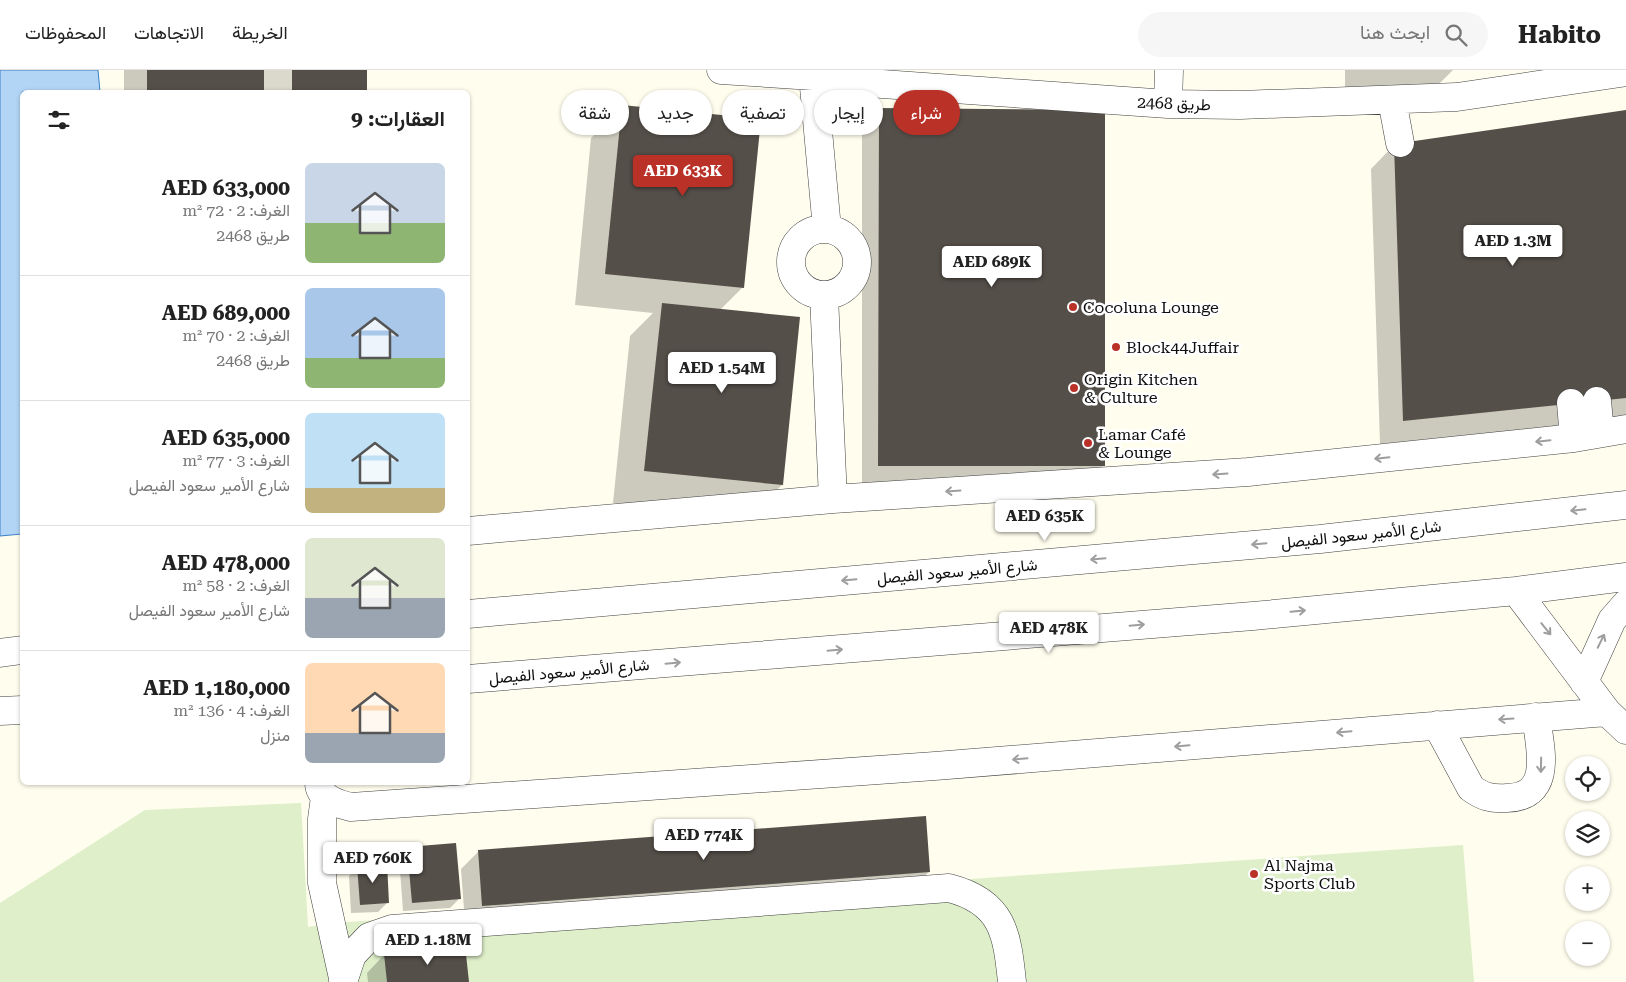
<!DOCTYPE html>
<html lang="ar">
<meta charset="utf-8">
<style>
:root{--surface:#fff;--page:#f6f6f6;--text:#222;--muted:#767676;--line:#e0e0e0;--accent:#ba3128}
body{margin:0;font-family:"Roboto Serif",Vazirmatn,serif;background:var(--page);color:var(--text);direction:rtl;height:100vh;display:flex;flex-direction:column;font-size:19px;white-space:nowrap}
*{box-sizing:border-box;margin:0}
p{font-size:16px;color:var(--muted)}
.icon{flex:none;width:28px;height:28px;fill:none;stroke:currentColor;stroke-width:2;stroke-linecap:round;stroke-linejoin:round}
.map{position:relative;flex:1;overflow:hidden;direction:ltr}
.drawer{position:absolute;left:20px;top:20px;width:450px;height:695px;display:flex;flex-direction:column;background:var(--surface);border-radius:8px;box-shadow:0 1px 4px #0004;direction:rtl}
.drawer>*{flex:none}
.top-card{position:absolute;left:485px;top:20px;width:475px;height:45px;direction:rtl;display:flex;gap:10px}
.controls{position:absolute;left:1565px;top:686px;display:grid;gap:10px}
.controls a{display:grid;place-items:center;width:45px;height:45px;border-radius:50%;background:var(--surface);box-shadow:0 1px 4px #0004;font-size:25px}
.price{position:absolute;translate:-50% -42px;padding:0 11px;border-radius:5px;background:#fff;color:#222;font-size:16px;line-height:32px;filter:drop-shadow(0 1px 2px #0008)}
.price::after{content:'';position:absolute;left:50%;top:30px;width:15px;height:11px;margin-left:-8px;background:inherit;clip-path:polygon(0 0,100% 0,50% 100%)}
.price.selected{background:var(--accent);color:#fff}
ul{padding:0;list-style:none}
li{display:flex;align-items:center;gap:15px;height:125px;padding:0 25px}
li+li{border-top:1px solid var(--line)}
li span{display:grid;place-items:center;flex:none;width:140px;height:100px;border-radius:8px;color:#555}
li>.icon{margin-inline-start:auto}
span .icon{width:60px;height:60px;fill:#fffc;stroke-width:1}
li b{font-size:21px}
h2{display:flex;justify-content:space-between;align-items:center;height:60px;padding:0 25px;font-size:21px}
.pill{padding:0 18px;border-radius:22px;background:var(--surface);box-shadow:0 1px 4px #0004;font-size:18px;line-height:45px}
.pill.selected{background:var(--accent);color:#fff}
header{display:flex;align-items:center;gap:30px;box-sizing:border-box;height:70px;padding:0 25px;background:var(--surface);border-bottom:1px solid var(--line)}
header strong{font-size:24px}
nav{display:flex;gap:28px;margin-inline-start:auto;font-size:18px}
.search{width:350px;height:45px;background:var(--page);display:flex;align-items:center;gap:12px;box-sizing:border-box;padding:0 18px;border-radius:28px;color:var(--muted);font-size:19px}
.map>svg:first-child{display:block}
</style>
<header>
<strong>Habito</strong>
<div class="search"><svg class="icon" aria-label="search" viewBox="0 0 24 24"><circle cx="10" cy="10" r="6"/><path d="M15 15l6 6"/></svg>ابحث هنا</div>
<nav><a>الخريطة</a><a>الاتجاهات</a><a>المحفوظات</a></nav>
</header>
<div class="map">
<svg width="1626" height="912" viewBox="0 0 1626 912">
<rect width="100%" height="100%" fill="#fffded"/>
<path fill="#deefc9" d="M301,733L308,857L333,853L1463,775L1474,912H0V833L145,740Z"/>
<path fill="#b3d5f5" stroke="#3c82ca" d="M0,0H98L100,22H22V464L0,466Z"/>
<path fill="#0003" d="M124,0H365V22H124Z
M1345,0H1453L1433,20H1345Z
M623,36L743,217L720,240L782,415L750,446L613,433L630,266L653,243L575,235L591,68Z
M879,39L1104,395L1086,413H862V57Z
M1626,42V349L1380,374L1371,99L1394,75Z
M408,778L459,829L450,838L403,841L399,787Z
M479,781L929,802L911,819L465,853L461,799Z
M358,796L388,832L378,842L351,843L349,806Z
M384,885L468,912H368L367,903Z"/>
<path fill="#554f49" d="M147,0H367V22H147Z
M622,35L761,49L744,218L605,204Z
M879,38L1105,40V396H878Z
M1626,40V328L1403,351L1394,74Z
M662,233L800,247L783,415L644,401Z
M926,746L930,802L482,836L478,780Z
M456,773L461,829L412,833L407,777Z
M387,793L389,833L360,835L357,795Z
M465,875L469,912H387L384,884Z"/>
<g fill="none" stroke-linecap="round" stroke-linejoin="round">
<path stroke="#dbd9cb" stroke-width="28" stroke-dasharray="28 14" stroke-linecap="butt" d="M278,0V22"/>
<defs>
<path id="minor" d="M721,0L813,6L868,13L1168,34L1240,35L1457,27L1626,2
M813,6L827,159
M1392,30L1400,73
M1168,34L1169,0
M791 192a33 33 0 1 1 66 0a33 33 0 1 1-66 0Z
M824,226L833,429
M1597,331L1600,362
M1571,333L1574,368
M468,461L833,429L1248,402L1574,368L1626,359
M1516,521L1607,642L1626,660
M468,544L1320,469L1626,435
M0,583L22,580
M468,609L1253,546L1516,521L1626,507
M1584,612L1612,550L1626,534
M0,641L22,640
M1437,655L1471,718C1483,727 1492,729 1507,728C1554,727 1540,677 1536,647
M319,712C319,729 338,734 351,737L935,696L1607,642
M325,727L322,749V813L343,908
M343,912L352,885L369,867L392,859L949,818C1003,832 1007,863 1012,912"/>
</defs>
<use href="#minor" stroke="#404040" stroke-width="29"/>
<use href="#minor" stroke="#fff" stroke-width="28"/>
</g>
<defs><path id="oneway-shaft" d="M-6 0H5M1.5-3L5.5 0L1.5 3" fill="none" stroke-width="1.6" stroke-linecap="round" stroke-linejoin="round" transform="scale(1.25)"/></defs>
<g stroke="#9e9e9e">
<use href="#oneway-shaft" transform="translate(1543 371) rotate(174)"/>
<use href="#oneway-shaft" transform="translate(1382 388) rotate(174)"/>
<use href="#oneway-shaft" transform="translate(1220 404) rotate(176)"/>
<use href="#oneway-shaft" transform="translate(953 421) rotate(176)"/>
<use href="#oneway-shaft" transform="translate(1578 440) rotate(174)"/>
<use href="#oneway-shaft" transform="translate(1259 474) rotate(175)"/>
<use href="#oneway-shaft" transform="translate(1098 489) rotate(175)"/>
<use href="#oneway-shaft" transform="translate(849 510) rotate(175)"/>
<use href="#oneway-shaft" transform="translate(1298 541) rotate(-5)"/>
<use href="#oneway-shaft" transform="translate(1137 555) rotate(-5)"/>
<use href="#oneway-shaft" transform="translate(1546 559) rotate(51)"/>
<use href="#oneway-shaft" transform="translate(1601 571) rotate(-64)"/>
<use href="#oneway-shaft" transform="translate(835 580) rotate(-5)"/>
<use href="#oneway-shaft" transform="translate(673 593) rotate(-5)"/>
<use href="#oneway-shaft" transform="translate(1506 649) rotate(176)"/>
<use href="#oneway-shaft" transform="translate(1344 662) rotate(175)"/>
<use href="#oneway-shaft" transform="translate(1182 676) rotate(175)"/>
<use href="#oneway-shaft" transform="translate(1020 689) rotate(175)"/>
<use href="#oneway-shaft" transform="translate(1541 695) rotate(91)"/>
</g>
<g fill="#ba3128" stroke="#fff" stroke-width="2">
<circle cx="1073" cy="237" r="5"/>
<circle cx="1116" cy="277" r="5"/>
<circle cx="1074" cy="318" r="5"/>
<circle cx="1088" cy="373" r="5"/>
<circle cx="1254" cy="804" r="5"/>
</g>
<g text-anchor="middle" stroke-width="5" stroke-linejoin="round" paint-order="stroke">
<g font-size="16" fill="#0d0d0d" stroke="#fff">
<text transform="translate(1174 33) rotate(2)" y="6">طريق 2468</text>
<text transform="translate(1361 464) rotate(-6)" y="6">شارع الأمير سعود الفيصل</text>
<text transform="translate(957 501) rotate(-5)" y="6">شارع الأمير سعود الفيصل</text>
<text transform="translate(569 601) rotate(-5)" y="6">شارع الأمير سعود الفيصل</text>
</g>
<g font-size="16" fill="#0d0d0d" stroke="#fff" text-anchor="start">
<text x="1083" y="243">Cocoluna Lounge</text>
<text x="1126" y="283">Block44Juffair</text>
<text x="1084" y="315">Origin Kitchen<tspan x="1084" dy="18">&amp; Culture</tspan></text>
<text x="1098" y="370">Lamar Café<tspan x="1098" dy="18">&amp; Lounge</tspan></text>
<text x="1264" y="801">Al Najma<tspan x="1264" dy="18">Sports Club</tspan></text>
</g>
</g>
</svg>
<div class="controls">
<a><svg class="icon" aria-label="locate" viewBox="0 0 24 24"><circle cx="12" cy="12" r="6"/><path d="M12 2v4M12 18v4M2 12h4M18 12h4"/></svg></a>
<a><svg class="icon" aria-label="layers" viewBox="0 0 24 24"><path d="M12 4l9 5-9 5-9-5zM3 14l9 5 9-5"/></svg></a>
<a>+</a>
<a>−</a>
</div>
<b class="price selected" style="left:683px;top:127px">AED 633K</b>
<b class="price" style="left:1513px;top:197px">AED 1.3M</b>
<b class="price" style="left:992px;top:218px">AED 689K</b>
<b class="price" style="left:722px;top:324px">AED 1.54M</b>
<b class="price" style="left:1045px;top:472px">AED 635K</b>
<b class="price" style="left:1049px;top:584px">AED 478K</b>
<b class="price" style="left:704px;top:791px">AED 774K</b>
<b class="price" style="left:373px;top:814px">AED 760K</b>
<b class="price" style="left:428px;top:896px">AED 1.18M</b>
<div class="top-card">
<a class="pill selected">شراء</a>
<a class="pill">إيجار</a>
<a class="pill">تصفية</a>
<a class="pill">جديد</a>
<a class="pill">شقة</a>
</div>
<section class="drawer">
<h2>العقارات: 9<svg class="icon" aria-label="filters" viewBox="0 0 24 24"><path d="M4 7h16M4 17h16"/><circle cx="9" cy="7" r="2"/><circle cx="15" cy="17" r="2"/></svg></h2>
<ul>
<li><span style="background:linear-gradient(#c9d6e8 60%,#8fb573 0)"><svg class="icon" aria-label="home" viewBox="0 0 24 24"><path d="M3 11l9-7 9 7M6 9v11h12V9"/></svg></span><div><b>AED 633,000</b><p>الغرف: 2 · 72 m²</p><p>طريق 2468</p></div></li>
<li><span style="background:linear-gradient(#a9c7e8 70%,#8fb573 0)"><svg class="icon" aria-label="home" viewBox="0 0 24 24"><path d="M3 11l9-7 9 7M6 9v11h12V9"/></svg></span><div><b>AED 689,000</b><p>الغرف: 2 · 70 m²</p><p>طريق 2468</p></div></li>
<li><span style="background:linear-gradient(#bfe0f5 75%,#c2b280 0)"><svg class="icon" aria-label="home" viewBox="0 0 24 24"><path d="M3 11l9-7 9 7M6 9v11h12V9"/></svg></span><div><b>AED 635,000</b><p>الغرف: 3 · 77 m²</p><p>شارع الأمير سعود الفيصل</p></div></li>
<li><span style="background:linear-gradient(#dfe7d0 60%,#9aa5b1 0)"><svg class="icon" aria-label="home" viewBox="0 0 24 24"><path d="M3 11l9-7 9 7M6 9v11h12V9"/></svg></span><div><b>AED 478,000</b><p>الغرف: 2 · 58 m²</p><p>شارع الأمير سعود الفيصل</p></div></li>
<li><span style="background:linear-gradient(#ffd9b3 70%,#9aa5b1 0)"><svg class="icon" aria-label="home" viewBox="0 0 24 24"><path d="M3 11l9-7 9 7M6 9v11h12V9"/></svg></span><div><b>AED 1,180,000</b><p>الغرف: 4 · 136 m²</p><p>منزل</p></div></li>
</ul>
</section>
</div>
